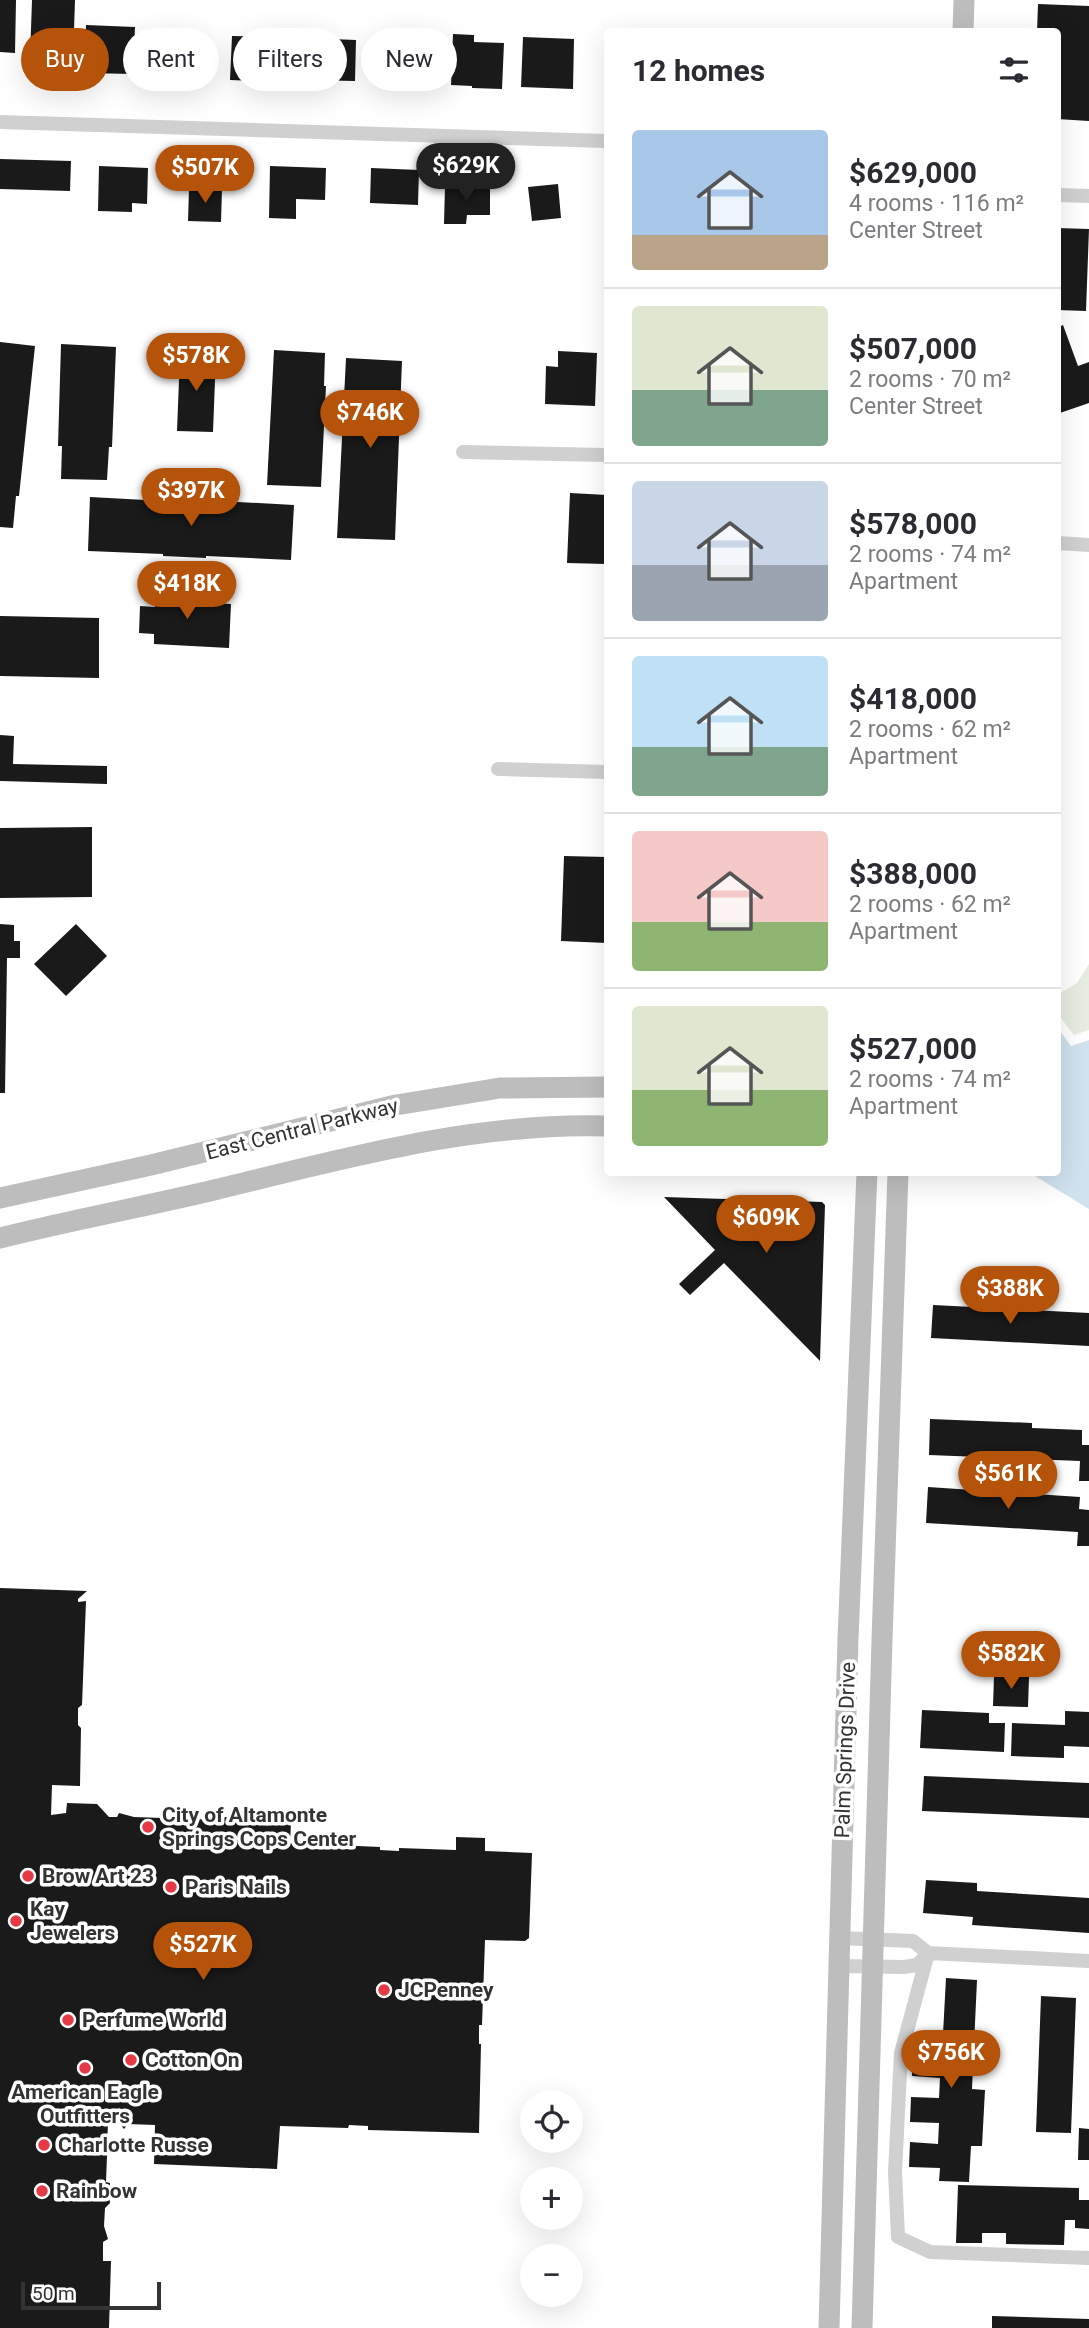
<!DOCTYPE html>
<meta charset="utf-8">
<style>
:root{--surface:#fff;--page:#f7f7f7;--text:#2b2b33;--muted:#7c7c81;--line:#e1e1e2;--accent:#b45309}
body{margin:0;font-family:Roboto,sans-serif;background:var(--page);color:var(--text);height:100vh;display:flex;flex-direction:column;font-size:26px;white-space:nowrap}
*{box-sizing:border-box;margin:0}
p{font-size:23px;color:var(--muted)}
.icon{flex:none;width:38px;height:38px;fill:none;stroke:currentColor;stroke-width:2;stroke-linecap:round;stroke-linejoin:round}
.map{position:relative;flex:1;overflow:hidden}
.side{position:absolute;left:604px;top:28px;width:457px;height:1148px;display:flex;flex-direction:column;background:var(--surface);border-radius:7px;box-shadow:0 7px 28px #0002}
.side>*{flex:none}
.top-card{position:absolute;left:21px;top:28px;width:478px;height:63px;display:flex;gap:14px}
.fabs{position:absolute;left:520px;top:2090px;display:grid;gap:14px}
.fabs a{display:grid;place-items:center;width:63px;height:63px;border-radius:50%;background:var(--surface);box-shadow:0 7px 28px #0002;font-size:35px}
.scale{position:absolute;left:21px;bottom:18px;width:140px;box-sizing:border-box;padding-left:7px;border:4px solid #333;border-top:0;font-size:19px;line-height:24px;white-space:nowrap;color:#333;-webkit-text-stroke:5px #fff;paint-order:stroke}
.price{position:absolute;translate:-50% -60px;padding:0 16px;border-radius:24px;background:var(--accent);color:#fff;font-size:23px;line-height:46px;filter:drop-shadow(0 2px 4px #0008)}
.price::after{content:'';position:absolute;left:50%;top:42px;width:21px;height:16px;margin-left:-10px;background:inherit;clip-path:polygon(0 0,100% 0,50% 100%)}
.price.on{background:#222;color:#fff}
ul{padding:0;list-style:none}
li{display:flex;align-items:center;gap:21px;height:175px;padding:0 28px}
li+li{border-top:2px solid var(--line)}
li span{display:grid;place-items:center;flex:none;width:196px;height:140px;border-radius:7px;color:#555}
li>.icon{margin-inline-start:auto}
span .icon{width:84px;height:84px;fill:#fffc;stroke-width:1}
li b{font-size:30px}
h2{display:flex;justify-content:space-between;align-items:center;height:84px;padding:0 28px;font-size:30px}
.chip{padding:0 24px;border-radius:32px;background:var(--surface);box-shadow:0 7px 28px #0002;font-size:24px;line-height:63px}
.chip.on{background:var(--accent);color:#fff}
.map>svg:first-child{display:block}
</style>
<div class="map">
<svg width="1089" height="2328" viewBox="0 0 1089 2328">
<rect width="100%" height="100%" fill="#fff"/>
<path fill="#e6ecdf" d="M1089,964V1030L1074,1035L1057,1013V995L1077,983Z"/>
<path fill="#cfe2ee" d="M1057,1027L1071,1046L1089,1040V1209L1030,1173L1057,1172Z"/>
<path fill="#1a1a1a" d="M0,0H16L15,53L0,52Z
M32,0H75L73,60L30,58Z
M1038,4L1089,6V121L1057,119V32H1037Z
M86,25L135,27L133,74L84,73Z
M453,34L474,35V42L504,43L502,89L472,88V86L451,85Z
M163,35L195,36V48H212L211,75L161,74Z
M232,36L273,37L272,49L283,50V71L259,70V81L230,80Z
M523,37L574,39L573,89L521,87Z
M307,38L356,40L355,81L306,80Z
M379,42L408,43L407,56L421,57L420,87L377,85Z
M0,159L71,161L70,191L0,189Z
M99,166L148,168L147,204L132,203V212L98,211Z
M270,166L326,168L325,200L296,199V219L269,218Z
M371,168L419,170L418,205L370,203Z
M558,184L561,218L532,221L528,187Z
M445,186L490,187V215H467L466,224H444Z
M189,188L222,189L221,222L188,221Z
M1057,228L1089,229L1086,311L1057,310Z
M1063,325L1078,366L1089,362V403L1057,414V328Z
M0,342L35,346L19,496H16L13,528L0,527Z
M61,344L116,347L112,447H109L107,480L61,479L62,446H58Z
M274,350L325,353L324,386H326L321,487L267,485Z
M558,351L597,353L595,406L545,404L546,366L558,367Z
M180,354L216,355L213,432L177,431Z
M346,358L402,361L395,540L337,538Z
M570,493L607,495L606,564L567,563Z
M90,497L164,501V498L294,505L291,560L206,556V558L163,556V554L88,551Z
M156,594L213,597V603L231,604L229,648L154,644V634L139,633L140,606L155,607Z
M0,616L99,618V678L0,676Z
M0,735L14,736L13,764L107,766V784L0,781Z
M92,827V897L0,898V828Z
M564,856L607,857V943L561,941Z
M0,924L14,925V941H20V958H7L5,1093H0Z
M76,924L107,956L66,996L34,964Z
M664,1197L822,1202L825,1205L820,1361L724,1263L690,1295L679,1284L715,1250Z
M933,1305L1089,1313V1346L931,1338Z
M930,1419L1032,1423V1428L1082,1430V1445H1089V1481H1079L1080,1461L929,1455Z
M928,1487L1080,1497L1079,1509L1089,1510V1546H1077L1078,1532L926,1523Z
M0,1588L87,1591L78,1599V1602L86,1601L82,1705L78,1708V1725L81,1728L80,1786L52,1785L51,1815L66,1813L67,1803L97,1804L109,1817H117L119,1813L134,1817L222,1820L225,1817L239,1818V1821L274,1822L277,1820L291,1823L290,1843L380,1847V1850L399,1851V1848L456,1850V1837L485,1838V1851L532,1853L529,1938L525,1941L485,1940L482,2025H479V2044H481L479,2133L368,2130V2126L349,2125L348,2128L280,2126L277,2169L154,2164L155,2125L128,2124L124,2129L120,2124L108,2123L107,2148H111L107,2156L106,2182L110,2183V2187L106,2191L109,2195L110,2203L105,2208L104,2226L108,2239L103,2242V2261H111L109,2328H0Z
M994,1676L1029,1677L1028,1707L993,1706Z
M922,1710L989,1713V1723H1005L1004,1752L920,1748Z
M1065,1711L1089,1712V1747L1064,1746V1758L1011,1756L1012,1723L1065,1725Z
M924,1776L1089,1783V1818L922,1811Z
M926,1880L977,1883V1891L1089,1898V1933L972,1925L973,1917L923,1913Z
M946,1978L977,1980L972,2089L985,2090L982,2146H971L969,2182L939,2181L940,2168L909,2167L910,2142L938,2144L939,2123L910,2122L911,2097L939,2098L940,2078L912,2076L913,2051L942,2053Z
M1041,1996L1076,1998L1071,2133L1036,2132Z
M1079,2128L1089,2129V2160H1078Z
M958,2185L1079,2188V2200H1089V2229L1075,2228V2220H1065L1064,2245L1006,2244V2233H982V2243H956Z
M992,2316L1089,2319V2328H992Z"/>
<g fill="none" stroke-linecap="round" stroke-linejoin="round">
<path stroke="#d0d0d0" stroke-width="14" d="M0,122L607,141
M1057,195L1089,196
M463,452L607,455
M1057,543L1089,545
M498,769L607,772
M840,1938L913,1941L928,1953L1089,1961
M928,1953L901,2053L895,2172L898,2237L930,2252L1089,2258
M839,1966L904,1967L917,1965L928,1954"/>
<path stroke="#bdbdbd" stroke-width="21" d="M963,32L964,0
M0,1198L151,1165L396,1105L500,1088L607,1087
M0,1238C71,1220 143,1207 214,1190C343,1159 473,1122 607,1126
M829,2328L848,1639L867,1172
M862,2328L882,1640L898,1172"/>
</g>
<g fill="#e63946" stroke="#fff" stroke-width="2.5">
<circle cx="148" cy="1827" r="7"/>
<circle cx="28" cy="1876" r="7"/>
<circle cx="171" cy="1887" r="7"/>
<circle cx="16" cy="1921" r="7"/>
<circle cx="384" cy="1990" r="7"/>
<circle cx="68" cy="2020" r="7"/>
<circle cx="131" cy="2060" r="7"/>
<circle cx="85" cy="2068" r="7"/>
<circle cx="44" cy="2145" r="7"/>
<circle cx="42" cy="2191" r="7"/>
</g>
<g text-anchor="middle" stroke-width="7" stroke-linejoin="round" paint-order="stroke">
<g font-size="21" fill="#333" stroke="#fff">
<text transform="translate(302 1129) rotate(-14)" y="7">East Central Parkway</text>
<text transform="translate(845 1750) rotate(-88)" y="7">Palm Springs Drive</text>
</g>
<g font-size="21" font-weight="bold" fill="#333" stroke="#fff" text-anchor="start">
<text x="162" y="1822">City of Altamonte<tspan x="162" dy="24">Springs Cops Center</tspan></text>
<text x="42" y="1883">Brow Art 23</text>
<text x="185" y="1894">Paris Nails</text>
<text x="30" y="1916">Kay<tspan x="30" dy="24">Jewelers</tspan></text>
<text x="398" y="1997">JCPenney</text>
<text x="82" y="2027">Perfume World</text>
<text x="145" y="2067">Cotton On</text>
<text x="85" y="2099" text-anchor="middle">American Eagle<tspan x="85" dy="24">Outfitters</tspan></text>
<text x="58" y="2152">Charlotte Russe</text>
<text x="56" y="2198">Rainbow</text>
</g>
</g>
</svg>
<div class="fabs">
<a><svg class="icon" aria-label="locate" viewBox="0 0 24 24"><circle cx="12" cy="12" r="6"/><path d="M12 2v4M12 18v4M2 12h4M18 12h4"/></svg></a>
<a>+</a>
<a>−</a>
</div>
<div class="scale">50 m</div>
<b class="price on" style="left:466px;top:203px">$629K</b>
<b class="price" style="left:205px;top:205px">$507K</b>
<b class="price" style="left:196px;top:393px">$578K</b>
<b class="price" style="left:370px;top:450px">$746K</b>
<b class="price" style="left:191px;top:528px">$397K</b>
<b class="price" style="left:187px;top:621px">$418K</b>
<b class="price" style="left:766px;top:1255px">$609K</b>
<b class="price" style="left:1010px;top:1326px">$388K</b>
<b class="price" style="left:1008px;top:1511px">$561K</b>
<b class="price" style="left:1011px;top:1691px">$582K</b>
<b class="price" style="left:203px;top:1982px">$527K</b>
<b class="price" style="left:951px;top:2090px">$756K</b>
<div class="top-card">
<a class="chip on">Buy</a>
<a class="chip">Rent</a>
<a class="chip">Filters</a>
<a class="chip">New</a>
</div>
<section class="side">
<h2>12 homes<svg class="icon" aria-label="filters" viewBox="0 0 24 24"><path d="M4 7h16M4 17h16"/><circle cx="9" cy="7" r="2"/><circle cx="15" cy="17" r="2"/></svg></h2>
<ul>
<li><span style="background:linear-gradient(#a9c7e8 75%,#b9a48a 0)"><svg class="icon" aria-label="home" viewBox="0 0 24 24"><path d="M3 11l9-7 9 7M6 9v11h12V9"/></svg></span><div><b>$629,000</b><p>4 rooms · 116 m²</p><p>Center Street</p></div></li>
<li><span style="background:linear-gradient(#dfe7d0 60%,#7fa58c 0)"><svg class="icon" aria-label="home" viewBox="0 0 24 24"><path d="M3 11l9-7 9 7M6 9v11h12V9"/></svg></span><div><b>$507,000</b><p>2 rooms · 70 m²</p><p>Center Street</p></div></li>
<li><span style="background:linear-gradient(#c9d6e8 60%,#9aa5b1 0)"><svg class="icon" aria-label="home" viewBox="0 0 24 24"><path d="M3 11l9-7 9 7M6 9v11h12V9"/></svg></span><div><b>$578,000</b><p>2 rooms · 74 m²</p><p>Apartment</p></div></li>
<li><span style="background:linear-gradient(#bfe0f5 65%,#7fa58c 0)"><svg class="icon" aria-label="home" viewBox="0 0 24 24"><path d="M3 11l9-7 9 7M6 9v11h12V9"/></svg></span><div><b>$418,000</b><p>2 rooms · 62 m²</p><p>Apartment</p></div></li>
<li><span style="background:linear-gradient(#f6c9c9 65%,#8fb573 0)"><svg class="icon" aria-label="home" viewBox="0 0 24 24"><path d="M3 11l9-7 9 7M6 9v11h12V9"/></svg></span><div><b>$388,000</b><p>2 rooms · 62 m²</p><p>Apartment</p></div></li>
<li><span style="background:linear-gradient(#dfe7d0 60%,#8fb573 0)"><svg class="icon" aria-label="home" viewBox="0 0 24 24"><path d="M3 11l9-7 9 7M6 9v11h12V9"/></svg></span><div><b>$527,000</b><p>2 rooms · 74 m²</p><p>Apartment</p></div></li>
</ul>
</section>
</div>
